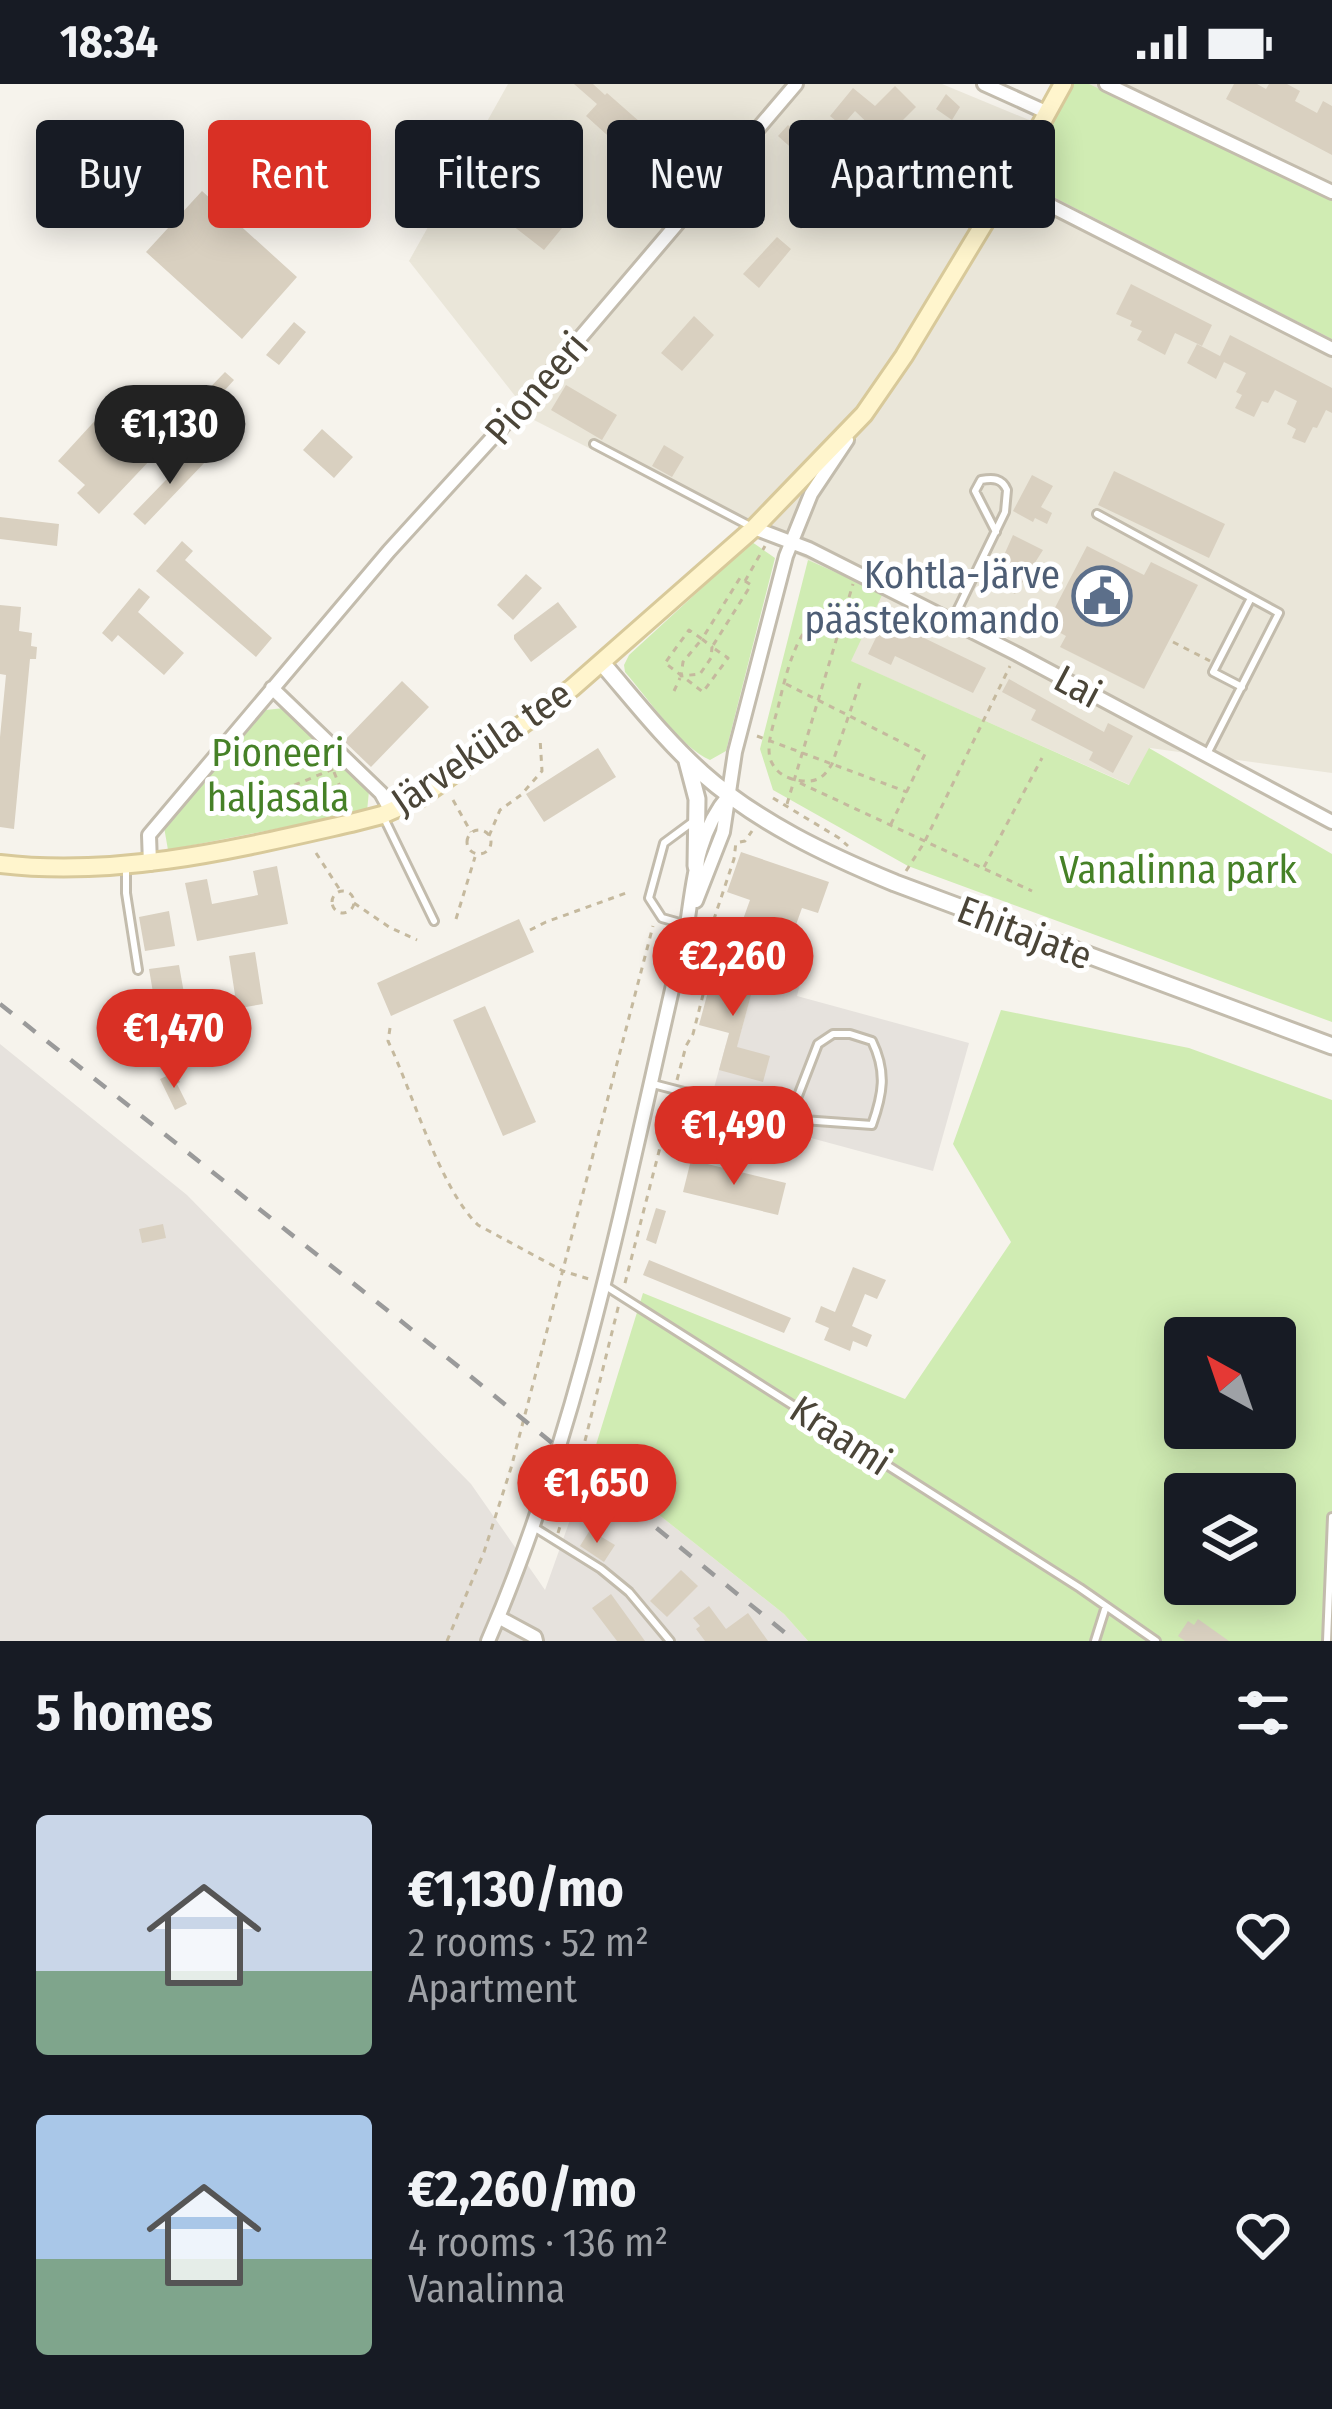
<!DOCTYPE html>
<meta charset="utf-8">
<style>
:root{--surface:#171b24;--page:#242831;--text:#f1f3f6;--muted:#9ea1a6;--accent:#d93025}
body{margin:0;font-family:"Fira Sans Condensed",sans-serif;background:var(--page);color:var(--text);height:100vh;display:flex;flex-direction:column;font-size:45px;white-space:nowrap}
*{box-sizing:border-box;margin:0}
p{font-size:39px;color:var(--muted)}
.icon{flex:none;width:66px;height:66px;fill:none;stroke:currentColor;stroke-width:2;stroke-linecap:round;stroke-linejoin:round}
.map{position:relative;height:1557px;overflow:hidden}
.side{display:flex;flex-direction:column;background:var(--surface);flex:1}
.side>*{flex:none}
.top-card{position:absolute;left:36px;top:36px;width:1260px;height:108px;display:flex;gap:24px}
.needle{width:78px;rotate:320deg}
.buttons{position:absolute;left:1164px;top:1233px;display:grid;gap:24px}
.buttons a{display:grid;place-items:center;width:132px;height:132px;border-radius:12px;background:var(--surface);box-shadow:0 6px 30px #0003;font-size:60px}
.price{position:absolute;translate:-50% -102px;padding:0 27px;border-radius:42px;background:var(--accent);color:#fff;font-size:39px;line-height:78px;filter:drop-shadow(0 3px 6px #0008)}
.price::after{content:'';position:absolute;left:50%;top:72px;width:36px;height:27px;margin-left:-18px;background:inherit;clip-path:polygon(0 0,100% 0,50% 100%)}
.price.current{background:#222;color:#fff}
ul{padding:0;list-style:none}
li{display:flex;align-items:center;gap:36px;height:300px;padding:0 36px}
li span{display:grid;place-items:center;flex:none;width:336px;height:240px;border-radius:12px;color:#555}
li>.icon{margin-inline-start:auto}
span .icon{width:144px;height:144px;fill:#fffc;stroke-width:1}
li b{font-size:51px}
h2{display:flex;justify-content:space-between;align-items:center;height:144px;padding:0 36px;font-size:51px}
.tag{padding:0 42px;border-radius:12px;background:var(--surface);box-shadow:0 6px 30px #0003;font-size:42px;line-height:108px}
.tag.current{background:var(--accent);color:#fff}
.status{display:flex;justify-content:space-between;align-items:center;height:84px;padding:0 60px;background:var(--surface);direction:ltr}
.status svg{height:33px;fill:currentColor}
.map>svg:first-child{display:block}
</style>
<div class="status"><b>18:34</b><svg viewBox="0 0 49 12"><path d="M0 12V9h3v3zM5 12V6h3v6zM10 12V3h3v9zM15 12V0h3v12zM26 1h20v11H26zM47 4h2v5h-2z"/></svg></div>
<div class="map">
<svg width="1332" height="1557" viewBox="0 0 1332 1557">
<rect width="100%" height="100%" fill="#f6f3ec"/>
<path fill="#eae6d9" d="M508,0H942L1046,43L1074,0H1332V689L1150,664L1130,701L850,577L882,509L808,476L534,336L409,177Z"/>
<path fill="#e6e2dd" d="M757,889L800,900L797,912L969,959L933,1087L708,1026L726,960L737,962Z
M0,960L187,1111L471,1400L545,1506L591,1377L784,1530L808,1557H0Z"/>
<path fill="#d0ecb3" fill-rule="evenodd" d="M1071,0H1089L1332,115V255L1020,96Z
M752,458L775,474L726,667L710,676C681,664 647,613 625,588L624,581L629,571Z
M808,476L883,509L851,577L1129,701L1149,664L1332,770V938L908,782L773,706L760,665Z
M284,624L369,707L367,727L168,766L164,743L266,626Z
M1001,926L1189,964L1332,1016V1557H808L784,1530L591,1377L643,1209L905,1315L1011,1158L953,1060ZM1185,1254H1275V1344H1185ZM1185,1410H1275V1500H1185Z"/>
<path fill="#d9d0c0" d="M574,0H593L605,11L607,9L657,53L636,77L586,32L597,20Z
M1234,0H1257L1266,5L1269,0H1287L1300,7L1295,17L1317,29L1323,17L1332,22V71L1226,15Z
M895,2L916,23L884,55L855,27L842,42L830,32L853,4L875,22Z
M946,10L960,23L952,36L936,25Z
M788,41L807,58L797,69L778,52Z
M537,56L550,69L543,77L538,72L514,98L506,90Z
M833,75L853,95L801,145L792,137L810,117L800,106Z
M202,107L297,193L242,255L146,168Z
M518,108L562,144L544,166L499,131Z
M777,153L791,165L759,204L743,190Z
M1131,200L1212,241L1202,262L1175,249L1165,271L1137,256L1142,247L1130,242L1132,237L1116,230Z
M694,232L714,251L682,287L661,269Z
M294,238L306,248L279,281L266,271Z
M1230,251L1332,304V329L1326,326L1317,344L1313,343L1305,359L1292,354L1296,345L1287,340L1297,317L1275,306L1268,319L1262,317L1254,333L1235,324L1242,311L1236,308L1246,289L1224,278L1216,295L1187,279L1197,260L1220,272Z
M225,288L234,296L196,338L179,322L186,314L193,321Z
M566,301L617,331L602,356L551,326Z
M102,329L152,374L99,430L77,409L85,401L58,377Z
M322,345L353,373L334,394L303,366Z
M664,361L684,373L672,393L652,382Z
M196,365L207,376L145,441L133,430Z
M1114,387L1225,440L1209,474L1098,421Z
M1032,391L1053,402L1041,423L1052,429L1047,440L1035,434L1033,438L1013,427Z
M0,433L59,440L57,462L0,455Z
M1013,451L1043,466L1015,510L992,498Z
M182,457L193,467L185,476L272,554L256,573L156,487Z
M1087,462L1144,491L1151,478L1198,501L1144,605L1060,563L1066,552L1046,541Z
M526,490L542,504L513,536L497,521Z
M139,504L150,513L138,528L184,569L164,591L118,551L112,558L102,549Z
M558,518L577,543L531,578L514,555V551Z
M0,521L21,523L19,547L32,549L31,562L37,563L36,575H30L14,745L0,743V653L6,591L0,590Z
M885,535L986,584L973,609L895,572L891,581L868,570Z
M1009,595L1104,648L1108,639L1133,652L1113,689L1089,676L1093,668L1031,636L1036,626L1002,608Z
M402,597L429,623L371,683L344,657Z
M598,664L616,693L544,738L526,710Z
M741,768L829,798L818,829L802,824L793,849L803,852L795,875L736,855L750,816L727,808Z
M277,782L288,840L197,857L185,799L207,795L212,820L258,811L253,787Z
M169,827L175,862L145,867L139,833Z
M519,835L534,868L391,932L377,899Z
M255,868L263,920L229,926L227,912L235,911L229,872Z
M716,878L757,889L737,963L770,972L763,998L719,986L729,949L699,941Z
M179,881L188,932L158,938L149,885Z
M485,922L536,1038L503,1052L453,936Z
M175,988L180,998L177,1000L187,1020L175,1026L160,995Z
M691,1076L786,1099L778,1131L683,1108Z
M656,1124L666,1127L656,1160L646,1156Z
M163,1140L166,1154L142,1159L139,1145Z
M649,1176L791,1234L784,1249L643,1191Z
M853,1183L886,1196L877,1215L865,1210L852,1242L872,1251L867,1263L853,1257L850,1267L824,1256L829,1244L815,1238L821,1222L835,1228Z
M590,1446L615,1461L604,1478L580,1462Z
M681,1486L698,1502L667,1533L650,1517Z
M611,1510L645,1557H617L592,1524Z
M709,1522L726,1545L748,1529L768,1557H705L696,1545L700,1542L693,1534Z
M1198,1535L1229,1557H1185L1178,1552L1188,1537L1194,1541Z"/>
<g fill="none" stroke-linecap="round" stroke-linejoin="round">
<defs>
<path id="service" d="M594,360L750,442
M1097,430L1279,529L1207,670
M952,537L1005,428L1007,406C1002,394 993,394 981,396L975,407L996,448
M1242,603L1213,588L1251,514
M383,732L434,837
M126,783V809L138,886
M687,841L662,834L649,814L664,759L691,739
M653,1000L789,1035L818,960L833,950H850L872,957C887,988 883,1010 872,1041L789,1035
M604,1201L1080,1504L1156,1557
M532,1442L601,1485L629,1508L670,1557
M1095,1557L1106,1522
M1327,1557L1332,1433"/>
<path id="minor" d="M984,0L1048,29
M1106,0L1332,108
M1008,100L1332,265
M754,444L809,465L1017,570L1332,738
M272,604L381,709L391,727
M150,780L149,751L389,467L534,308L796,0
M696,817L723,748L735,668L786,472L811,410L847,356
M498,1533L535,1553L536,1557
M488,1557C586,1330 630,1081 687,841C694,794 697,748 729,711"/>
<path id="tertiary" d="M602,579C634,616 665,656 702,689C757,738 827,771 895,799L1332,962
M687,677L697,715L696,782"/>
<path id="secondary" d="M0,780C119,794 236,765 351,739L382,731L418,715L493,662L572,604L754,444L864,330L904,272L1008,100L1063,0"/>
</defs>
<use href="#service" stroke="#c3bcad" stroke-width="12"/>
<use href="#minor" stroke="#c3bcad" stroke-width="18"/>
<use href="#tertiary" stroke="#c3bcad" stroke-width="21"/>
<use href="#secondary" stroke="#d8c99a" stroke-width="22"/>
<path stroke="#c5b99e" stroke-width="3" stroke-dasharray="6 6" stroke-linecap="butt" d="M745,497L751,501L712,563L728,574L703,608L665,579L689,546L702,555L740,494L745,497L765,462
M702,555L712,563L711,574L700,590L681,592L683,578Z
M1173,558L1210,577
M860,599L832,680C824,693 818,698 803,697C790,696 778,691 772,679C763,663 777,632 780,615C789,578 809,495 862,547
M786,600L925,670L890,742
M674,607L680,594
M757,652L907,708
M333,685L278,708L287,727L341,704
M334,688L347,720
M800,699L1032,807
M773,714L839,754L848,762
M453,716L471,748
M787,720L853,500
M467 758a12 12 0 1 1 24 0a12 12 0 1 1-24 0Z
M489,752L500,726L521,711L542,687L540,654
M740,758L745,757L752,747
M316,769L340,806
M984,783L1042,674
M906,787L924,759L1010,582
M332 818a11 11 0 1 1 22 0a11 11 0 1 1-22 0Z
M354,819L389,843L417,856
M456,835L475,773
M530,846L546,838L629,808
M390,944L388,957C413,1009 439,1103 478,1141L563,1187L592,1196
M677,996L686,962L693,950L717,856L711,844L734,775L736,758
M625,1199L672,1017
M558,1449L579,1381L619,1220
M447,1557L484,1468L511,1384L653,842"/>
<use href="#service" stroke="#fff" stroke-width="6"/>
<use href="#minor" stroke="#fff" stroke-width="12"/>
<use href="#tertiary" stroke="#fff" stroke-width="15"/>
<use href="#secondary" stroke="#fff5cd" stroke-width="16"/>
<path stroke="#9a9a9a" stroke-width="4.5" stroke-dasharray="15 15" stroke-linecap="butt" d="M0,920L459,1283L795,1557"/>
</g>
<defs>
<symbol id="civic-ring" viewBox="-11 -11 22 22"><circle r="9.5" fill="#fff" stroke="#5c6f8a" stroke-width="1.5"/><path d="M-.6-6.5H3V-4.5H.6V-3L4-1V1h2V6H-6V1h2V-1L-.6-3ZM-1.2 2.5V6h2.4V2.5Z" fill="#5c6f8a"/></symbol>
</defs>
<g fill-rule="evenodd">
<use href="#civic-ring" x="1069" y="479" width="66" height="66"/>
</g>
<g text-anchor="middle" stroke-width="10" stroke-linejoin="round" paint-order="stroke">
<g font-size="39" fill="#4b4538" stroke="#fff">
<text transform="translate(536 304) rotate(-49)" y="14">Pioneeri</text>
<text transform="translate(1078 602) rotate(28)" y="14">Lai</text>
<text transform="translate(481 663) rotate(-34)" y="14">Järveküla tee</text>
<text transform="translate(1025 848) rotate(21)" y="14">Ehitajate</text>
<text transform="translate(841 1351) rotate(33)" y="14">Kraami</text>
</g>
<g font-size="39" fill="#4e5e75" stroke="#fff" text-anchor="end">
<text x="1060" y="504">Kohtla-Järve<tspan x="1060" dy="45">päästekomando</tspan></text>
</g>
<g font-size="39" fill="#468127" stroke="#fff">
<text x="278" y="682">Pioneeri<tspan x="278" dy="45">haljasala</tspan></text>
<text x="1178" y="799">Vanalinna park</text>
</g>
</g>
</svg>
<div class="buttons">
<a><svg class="needle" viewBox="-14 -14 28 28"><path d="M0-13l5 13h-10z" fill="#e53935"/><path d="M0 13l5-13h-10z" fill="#9ea1a6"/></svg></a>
<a><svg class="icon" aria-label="layers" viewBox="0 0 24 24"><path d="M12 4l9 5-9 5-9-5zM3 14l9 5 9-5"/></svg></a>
</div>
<b class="price current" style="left:170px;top:403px">€1,130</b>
<b class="price" style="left:733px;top:935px">€2,260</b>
<b class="price" style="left:174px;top:1007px">€1,470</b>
<b class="price" style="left:734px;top:1104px">€1,490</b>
<b class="price" style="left:597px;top:1462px">€1,650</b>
<div class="top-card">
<a class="tag">Buy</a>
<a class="tag current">Rent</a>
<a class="tag">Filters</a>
<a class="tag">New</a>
<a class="tag">Apartment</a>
</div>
</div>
<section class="side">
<h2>5 homes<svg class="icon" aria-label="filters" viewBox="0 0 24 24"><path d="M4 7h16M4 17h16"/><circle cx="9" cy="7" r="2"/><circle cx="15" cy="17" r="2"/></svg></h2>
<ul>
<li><span style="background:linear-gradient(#c9d6e8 65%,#7fa58c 0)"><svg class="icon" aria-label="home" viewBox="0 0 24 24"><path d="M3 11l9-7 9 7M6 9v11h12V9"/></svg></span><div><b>€1,130/mo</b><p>2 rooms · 52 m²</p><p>Apartment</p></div><svg class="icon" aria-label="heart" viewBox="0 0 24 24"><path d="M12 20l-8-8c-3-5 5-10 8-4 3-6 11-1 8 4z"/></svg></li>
<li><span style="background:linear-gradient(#a9c7e8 60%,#7fa58c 0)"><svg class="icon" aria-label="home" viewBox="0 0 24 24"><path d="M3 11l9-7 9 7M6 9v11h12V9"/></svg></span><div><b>€2,260/mo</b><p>4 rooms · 136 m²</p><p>Vanalinna</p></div><svg class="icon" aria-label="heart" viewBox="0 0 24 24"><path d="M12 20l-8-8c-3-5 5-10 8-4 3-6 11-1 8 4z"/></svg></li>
</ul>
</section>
